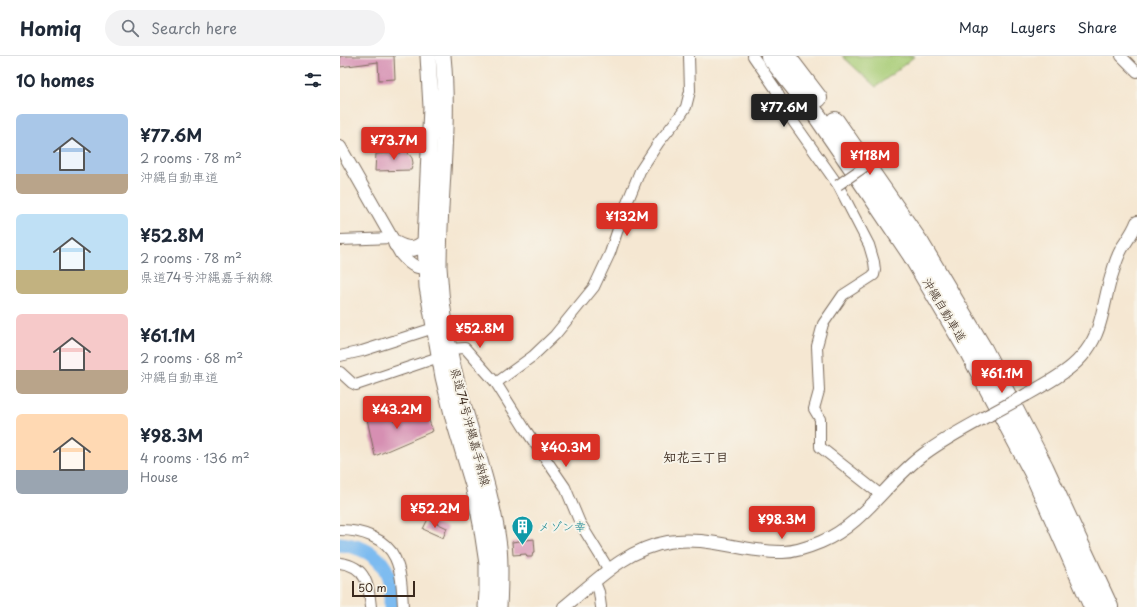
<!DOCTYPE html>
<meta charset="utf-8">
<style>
:root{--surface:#fff;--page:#f2f2f3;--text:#1f2937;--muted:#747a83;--line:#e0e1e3;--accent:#d93025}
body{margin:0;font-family:"Playpen Sans","Klee One",sans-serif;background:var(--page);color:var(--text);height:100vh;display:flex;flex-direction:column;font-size:15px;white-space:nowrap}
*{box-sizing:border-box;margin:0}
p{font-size:13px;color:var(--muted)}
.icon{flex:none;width:22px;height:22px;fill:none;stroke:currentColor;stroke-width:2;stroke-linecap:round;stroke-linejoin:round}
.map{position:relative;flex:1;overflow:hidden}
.panel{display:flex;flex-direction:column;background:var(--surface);width:340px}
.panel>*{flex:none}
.scale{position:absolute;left:12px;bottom:10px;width:63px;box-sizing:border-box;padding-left:4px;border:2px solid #3b2a1e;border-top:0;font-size:11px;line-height:14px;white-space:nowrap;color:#3b2a1e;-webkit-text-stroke:3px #f7f3e8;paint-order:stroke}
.price{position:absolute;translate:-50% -34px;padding:0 9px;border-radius:4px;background:var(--accent);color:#fff;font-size:13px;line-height:26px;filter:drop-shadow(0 1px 2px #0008)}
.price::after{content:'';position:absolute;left:50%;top:24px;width:12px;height:9px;margin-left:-6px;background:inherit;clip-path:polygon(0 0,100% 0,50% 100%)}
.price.selected{background:#222;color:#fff}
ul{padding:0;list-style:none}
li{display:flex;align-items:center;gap:12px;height:100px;padding:0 16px}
li span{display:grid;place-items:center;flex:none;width:112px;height:80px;border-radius:6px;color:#555}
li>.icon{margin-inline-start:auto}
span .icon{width:48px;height:48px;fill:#fffc;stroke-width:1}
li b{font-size:17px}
h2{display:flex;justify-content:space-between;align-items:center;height:48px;padding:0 16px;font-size:17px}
header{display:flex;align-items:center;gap:24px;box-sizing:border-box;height:56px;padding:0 20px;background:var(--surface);border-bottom:1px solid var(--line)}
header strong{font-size:19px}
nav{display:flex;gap:22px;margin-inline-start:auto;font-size:14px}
.search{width:280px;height:36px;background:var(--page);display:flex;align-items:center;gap:10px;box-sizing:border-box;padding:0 14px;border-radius:22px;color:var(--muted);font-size:15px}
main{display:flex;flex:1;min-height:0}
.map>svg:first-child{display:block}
</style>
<header>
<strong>Homiq</strong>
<div class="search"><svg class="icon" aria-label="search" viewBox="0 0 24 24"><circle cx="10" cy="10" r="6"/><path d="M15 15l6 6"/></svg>Search here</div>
<nav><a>Map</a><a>Layers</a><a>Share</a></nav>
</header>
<main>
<section class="panel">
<h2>10 homes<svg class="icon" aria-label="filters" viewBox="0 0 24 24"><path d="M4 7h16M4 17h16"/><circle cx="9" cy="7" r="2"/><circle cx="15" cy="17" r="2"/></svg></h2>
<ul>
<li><span style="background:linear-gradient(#a9c7e8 75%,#b9a48a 0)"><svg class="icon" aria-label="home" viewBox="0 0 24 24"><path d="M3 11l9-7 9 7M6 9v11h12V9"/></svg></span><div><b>¥77.6M</b><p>2 rooms · 78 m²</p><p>沖縄自動車道</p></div></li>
<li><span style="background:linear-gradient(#bfe0f5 70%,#c2b280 0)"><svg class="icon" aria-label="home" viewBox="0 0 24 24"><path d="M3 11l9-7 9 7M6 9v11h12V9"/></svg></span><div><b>¥52.8M</b><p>2 rooms · 78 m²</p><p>県道74号沖縄嘉手納線</p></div></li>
<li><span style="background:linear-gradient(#f6c9c9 70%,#b9a48a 0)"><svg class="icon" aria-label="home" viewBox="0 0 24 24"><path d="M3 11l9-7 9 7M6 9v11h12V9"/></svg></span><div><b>¥61.1M</b><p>2 rooms · 68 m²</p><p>沖縄自動車道</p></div></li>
<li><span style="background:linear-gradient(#ffd9b3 70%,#9aa5b1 0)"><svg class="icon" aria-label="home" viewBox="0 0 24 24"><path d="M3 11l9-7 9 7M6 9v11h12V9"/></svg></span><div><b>¥98.3M</b><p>4 rooms · 136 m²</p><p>House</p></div></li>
</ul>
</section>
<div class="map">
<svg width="797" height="551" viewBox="0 0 797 551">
<rect width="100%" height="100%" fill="#f7f3e8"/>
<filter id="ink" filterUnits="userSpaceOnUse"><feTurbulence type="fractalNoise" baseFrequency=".025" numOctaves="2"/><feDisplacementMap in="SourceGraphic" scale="8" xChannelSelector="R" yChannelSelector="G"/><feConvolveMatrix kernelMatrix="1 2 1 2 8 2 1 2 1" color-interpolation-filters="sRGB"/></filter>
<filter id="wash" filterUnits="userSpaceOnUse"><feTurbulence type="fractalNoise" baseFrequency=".012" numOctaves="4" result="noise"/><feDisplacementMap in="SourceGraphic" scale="16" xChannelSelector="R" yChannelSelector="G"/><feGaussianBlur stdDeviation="0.9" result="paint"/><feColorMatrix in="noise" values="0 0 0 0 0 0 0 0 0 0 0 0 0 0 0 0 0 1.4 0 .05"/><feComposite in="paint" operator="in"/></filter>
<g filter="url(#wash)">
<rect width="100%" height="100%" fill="#f5e7d2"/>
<path fill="#a7cc76" stroke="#717b4a" d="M502,0H575L536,31Z"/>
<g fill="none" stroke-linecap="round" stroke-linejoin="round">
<path stroke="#7dbbf0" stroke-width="15" d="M0,488C20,490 41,499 48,519C52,529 51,541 51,551"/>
</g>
<g id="blocks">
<path fill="#d68fb2" d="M0,0H54L55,23L39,24L38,6L0,11Z
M61,88L72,102L73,107L71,114L35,115L36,98L61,97Z
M84,352L93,375L35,400L27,363L48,355L54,365Z
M88,463L107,472L103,482L83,473Z
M194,483L195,496H193L192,501H187L186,498L173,499L172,486Z"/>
</g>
</g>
<g filter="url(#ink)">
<use href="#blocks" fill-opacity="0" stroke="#7c6c5d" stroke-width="1"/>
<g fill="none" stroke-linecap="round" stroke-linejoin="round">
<defs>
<path id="minor" d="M413,0L435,32L450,61L498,129L529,189L534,206L535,214L534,219L503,239L483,268L477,290L479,335L474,353L480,363V391L541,439
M781,0L797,16
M0,184L53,182
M109,293L125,292L156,327L185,373L225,431L240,467L269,514
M0,300L22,295L94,272
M0,316L12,327L16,329L99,301
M156,327L193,300L215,279L254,231L270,197L285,152L300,115L319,86L340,60L346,51L350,35L349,0
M0,474C21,474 46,482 55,502C62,517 62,535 63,551
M0,507C26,510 29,529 31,551
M255,526L259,536L261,551"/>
<path id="tertiary" d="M0,91L61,198C72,211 77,213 95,212
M686,339C719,321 750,305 760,266C765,249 767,232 773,215C775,208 778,199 782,192C787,184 794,175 797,166
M224,551C256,525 286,493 328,486C367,479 404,497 443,496C456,496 469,491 481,486C524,468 547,425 584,398C604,383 627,371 649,359"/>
<path id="primary" d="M88,0L91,51L85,186L87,231L103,321L113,362L133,429L141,468L147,508V536L146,551
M103,0C110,70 99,140 99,211C100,230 102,249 105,268C115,344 150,415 159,491C161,511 160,531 159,551
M56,188C68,194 74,195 85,186"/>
<path id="motorway" d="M430,0L478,61L528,134L571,198L630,298L693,416L753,551
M446,0L478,42
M495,65L581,189L643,293L704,411L769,551"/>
</defs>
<use href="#minor" stroke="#7c6c5d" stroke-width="12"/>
<use href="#tertiary" stroke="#7c6c5d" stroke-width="14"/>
<use href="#primary" stroke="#7c6c5d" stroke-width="17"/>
<use href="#motorway" stroke="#7c6c5d" stroke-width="20"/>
<use href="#minor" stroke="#fff" stroke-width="10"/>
<use href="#tertiary" stroke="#fff" stroke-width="12"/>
<use href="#primary" stroke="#fff" stroke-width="15"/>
<use href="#motorway" stroke="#fff" stroke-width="18"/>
<defs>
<path id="minor-bridge" d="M498,129L550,93"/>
<path id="tertiary-bridge" d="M649,359L686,339"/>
</defs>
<use href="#minor-bridge" stroke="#7c6c5d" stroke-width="12" stroke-linecap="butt"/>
<use href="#tertiary-bridge" stroke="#7c6c5d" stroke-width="14" stroke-linecap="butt"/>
<use href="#minor-bridge" stroke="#fff" stroke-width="10"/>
<use href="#tertiary-bridge" stroke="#fff" stroke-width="12"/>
</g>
</g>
<defs>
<symbol id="building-pin" viewBox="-11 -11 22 30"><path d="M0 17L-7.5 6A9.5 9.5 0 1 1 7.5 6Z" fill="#0f9aa8" stroke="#f7f3e8"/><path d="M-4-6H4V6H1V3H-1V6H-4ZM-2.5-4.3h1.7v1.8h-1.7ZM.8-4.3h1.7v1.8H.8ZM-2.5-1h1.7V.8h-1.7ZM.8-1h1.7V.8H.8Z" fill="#fff"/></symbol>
</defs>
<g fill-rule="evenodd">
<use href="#building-pin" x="170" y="458" width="25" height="34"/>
</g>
<g text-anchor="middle" stroke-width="4" stroke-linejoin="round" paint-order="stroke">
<g font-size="12" fill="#3b2a1e" stroke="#f7f3e8">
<text transform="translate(604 254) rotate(59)" y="4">沖縄自動車道</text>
<text transform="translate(130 371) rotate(75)" y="4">県道74号沖縄嘉手納線</text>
</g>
<g font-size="12" fill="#0d838f" stroke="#f7f3e8" text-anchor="start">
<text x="198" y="475">メゾン幸</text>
</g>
<g font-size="13" font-weight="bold" fill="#3b2a1e" stroke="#f7f3e8">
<text x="356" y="406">知花三丁目</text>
</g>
</g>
</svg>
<div class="scale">50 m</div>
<b class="price selected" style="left:444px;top:72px">¥77.6M</b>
<b class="price" style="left:54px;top:105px">¥73.7M</b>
<b class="price" style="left:530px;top:120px">¥118M</b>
<b class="price" style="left:287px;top:181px">¥132M</b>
<b class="price" style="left:140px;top:293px">¥52.8M</b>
<b class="price" style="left:662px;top:338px">¥61.1M</b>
<b class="price" style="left:57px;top:374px">¥43.2M</b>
<b class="price" style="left:226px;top:412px">¥40.3M</b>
<b class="price" style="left:95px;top:473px">¥52.2M</b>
<b class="price" style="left:442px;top:484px">¥98.3M</b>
</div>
</main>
